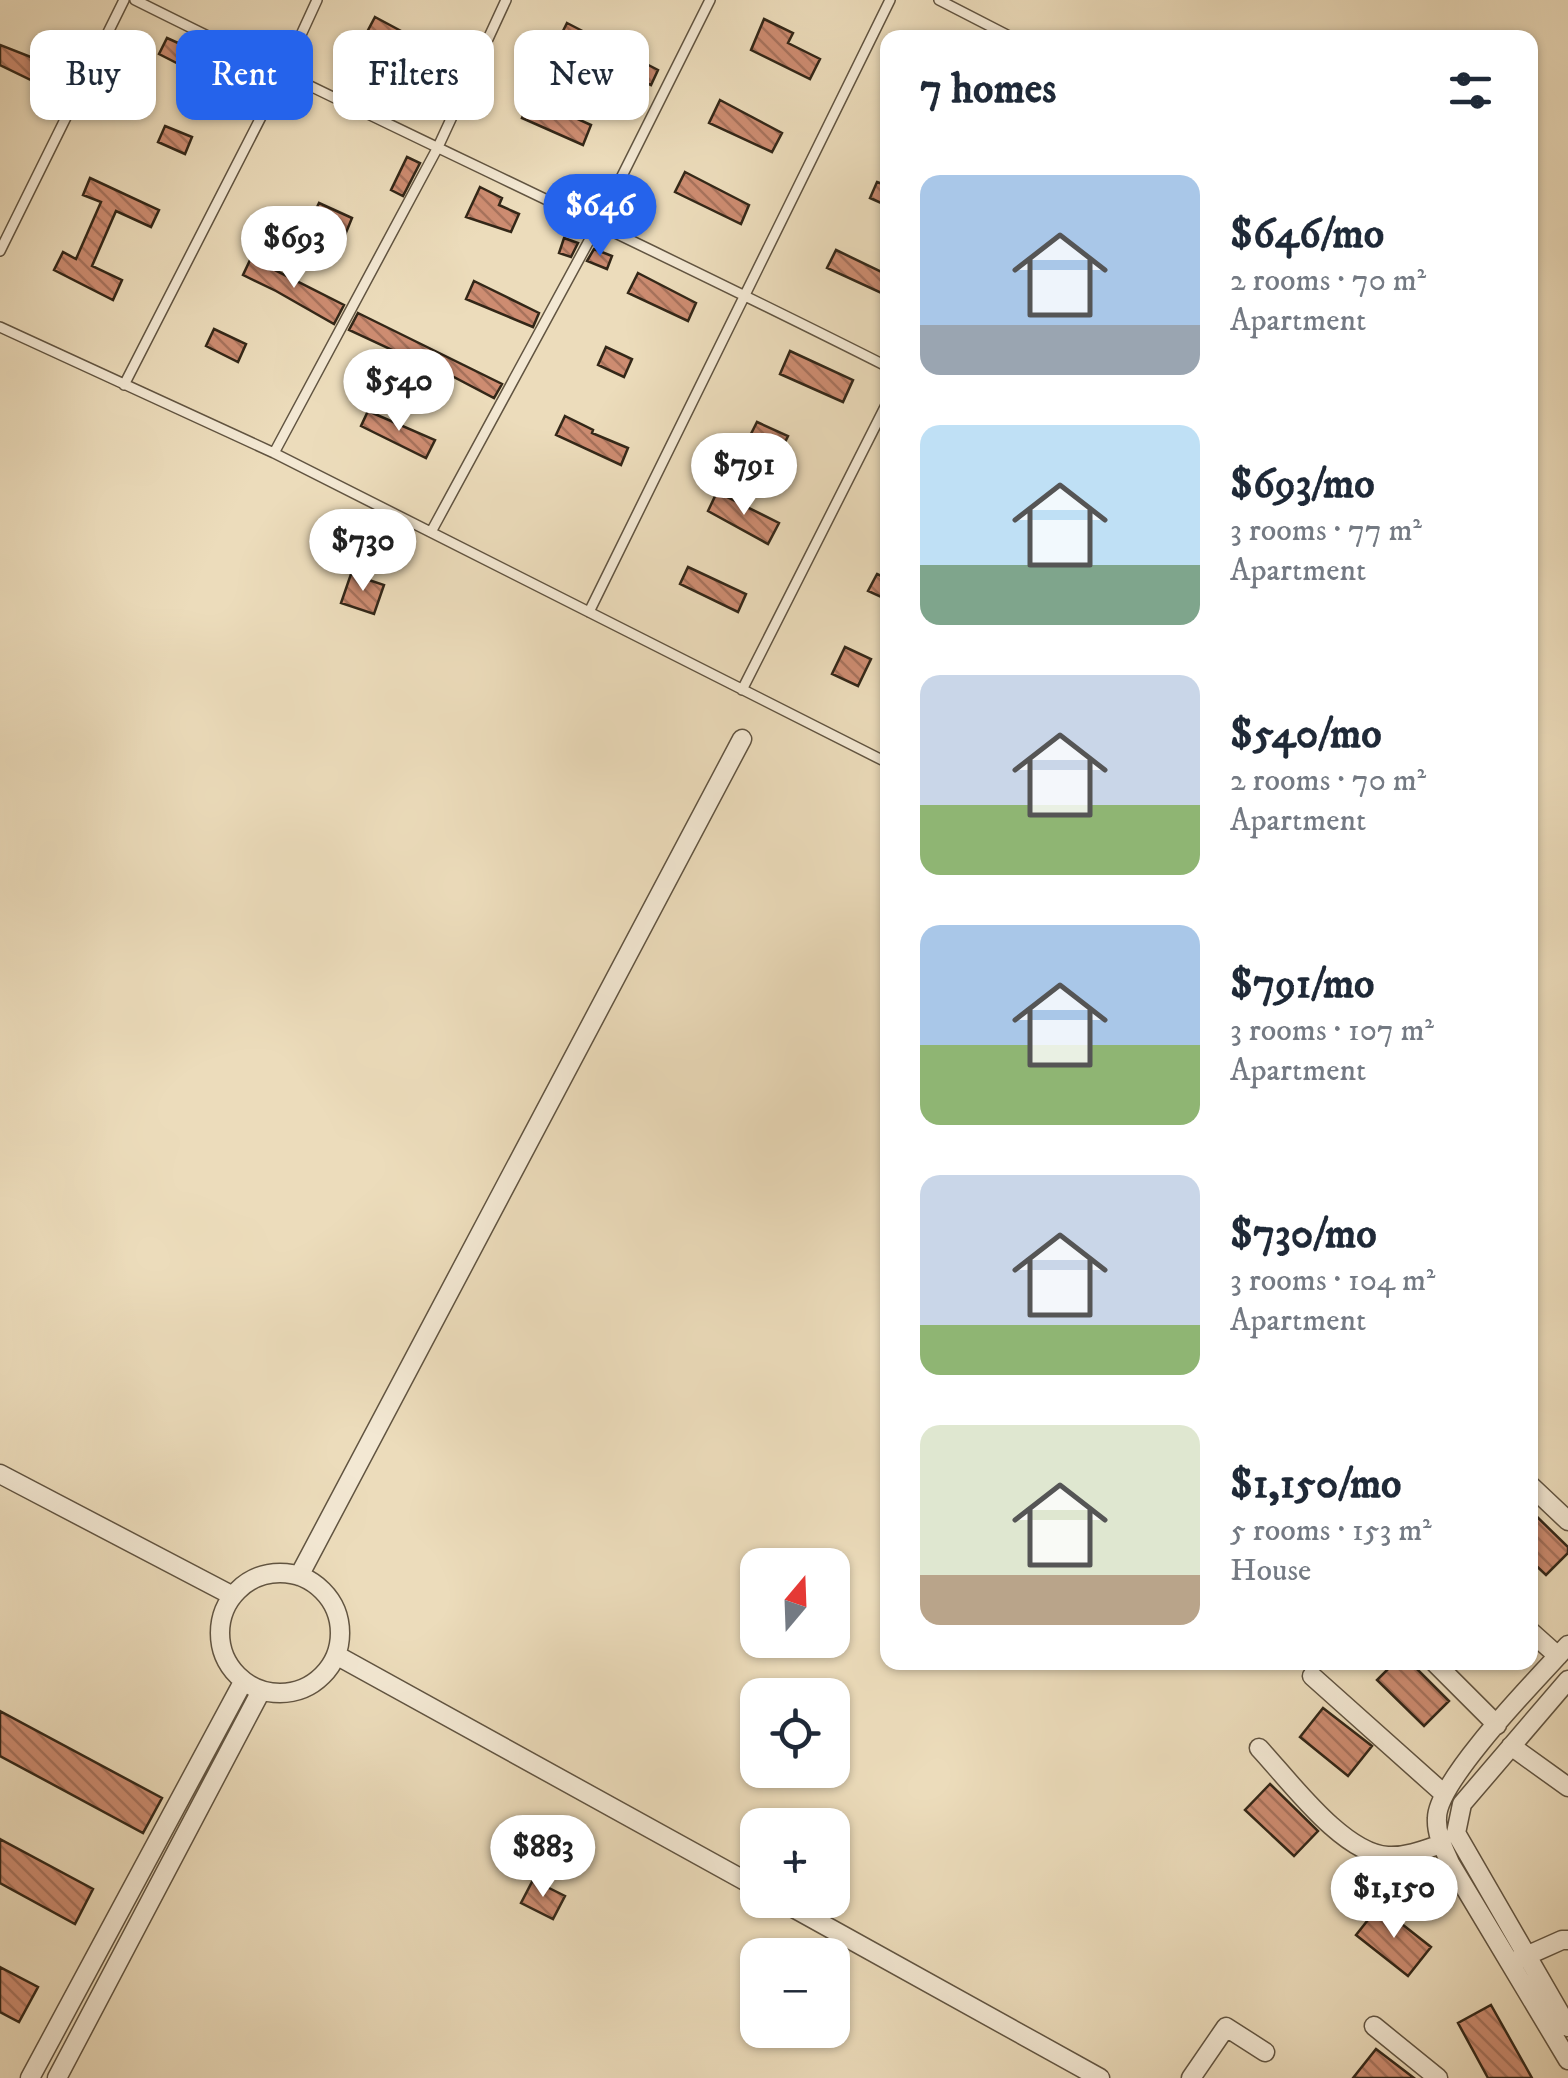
<!DOCTYPE html>
<meta charset="utf-8">
<style>
:root{--surface:#fff;--page:#f6f6f7;--text:#1f2937;--muted:#747a83;--accent:#2563eb}
body{margin:0;font-family:"IM FELL DW Pica",serif;background:var(--page);color:var(--text);height:100vh;display:flex;flex-direction:column;font-size:38px;white-space:nowrap}
*{box-sizing:border-box;margin:0}
p{font-size:32px;color:var(--muted)}
.icon{flex:none;width:55px;height:55px;fill:none;stroke:currentColor;stroke-width:2;stroke-linecap:round;stroke-linejoin:round}
.map{position:relative;flex:1;overflow:hidden}
.panel{position:absolute;left:880px;top:30px;width:658px;height:1640px;display:flex;flex-direction:column;background:var(--surface);border-radius:20px;box-shadow:0 2px 8px #0004}
.panel>*{flex:none}
.top-card{position:absolute;left:30px;top:30px;width:700px;height:90px;display:flex;gap:20px}
.needle{width:65px;rotate:19deg}
.buttons{position:absolute;left:740px;top:1548px;display:grid;gap:20px}
.buttons a{display:grid;place-items:center;width:110px;height:110px;border-radius:20px;background:var(--surface);box-shadow:0 2px 8px #0004;font-size:50px}
.price{position:absolute;translate:-50% -85px;padding:0 22px;border-radius:35px;background:#fff;color:#222;font-size:32px;line-height:65px;filter:drop-shadow(0 2px 5px #0008)}
.price::after{content:'';position:absolute;left:50%;top:60px;width:30px;height:22px;margin-left:-15px;background:inherit;clip-path:polygon(0 0,100% 0,50% 100%)}
.price.current{background:var(--accent);color:#fff}
ul{padding:0;list-style:none}
li{display:flex;align-items:center;gap:30px;height:250px;padding:0 40px}
li span{display:grid;place-items:center;flex:none;width:280px;height:200px;border-radius:20px;color:#555}
li>.icon{margin-inline-start:auto}
span .icon{width:120px;height:120px;fill:#fffc;stroke-width:1}
li b{font-size:42px}
h2{display:flex;justify-content:space-between;align-items:center;height:120px;padding:0 40px;font-size:42px}
.pill{padding:0 35px;border-radius:20px;background:var(--surface);box-shadow:0 2px 8px #0004;font-size:35px;line-height:90px}
.pill.current{background:var(--accent);color:#fff}
.map>svg:first-child{display:block}
</style>
<div class="map">
<svg width="1568" height="2078" viewBox="0 0 1568 2078">
<defs>
<pattern id="building-back-hatch" width="6" height="6" patternUnits="userSpaceOnUse" patternTransform="scale(2.5)"><rect width="6" height="6" fill="#cd8c71"/><path d="M-1 5l2 2M0 0l6 6M5-1l2 2" fill="none" stroke="#a7725c"/></pattern>
</defs>
<rect width="100%" height="100%" fill="#ecdcbb"/>
<filter id="stains"><feTurbulence type="fractalNoise" baseFrequency=".002" numOctaves="4"/><feColorMatrix values="0 0 0 0 .2 0 0 0 0 .09 0 0 0 0 .02 0 0 0 .5 -.17"/></filter>
<radialGradient id="worn" r=".72"><stop offset=".6" stop-color="#630" stop-opacity="0"/><stop offset="1" stop-color="#630" stop-opacity=".3"/></radialGradient>
<path fill="url(#building-back-hatch)" stroke="#332718" stroke-width="2.5" d="M375,17L401,31L392,48L366,34Z
M764,19L793,33L788,43L820,59L810,79L751,50Z
M567,23L658,70L651,85L601,62L573,117L591,125L583,145L522,118L531,96L558,108L586,52L559,39Z
M167,38L218,61L210,80L159,54Z
M0,45L41,61L33,81L0,65Z
M720,100L782,133L772,152L709,123Z
M165,126L192,137L185,154L158,142Z
M407,157L420,163L403,196L391,190Z
M685,172L749,205L741,224L675,192Z
M90,178L159,210L151,227L116,211L92,266L122,280L113,300L54,270L63,252L76,259L101,202L83,195Z
M877,182L888,186V206L870,198Z
M480,187L502,198L499,205L519,214L511,232L466,217Z
M588,193L602,198L594,214L578,206Z
M319,203L352,218L345,235L311,220Z
M614,209L630,215L625,228L609,221Z
M564,238L578,243L571,257L559,253Z
M594,249L612,256L607,269L587,261Z
M836,250L888,275V296L827,268Z
M251,258L344,305L334,324L276,291L243,275Z
M638,273L696,303L688,321L628,293Z
M474,281L539,313L533,327L466,299Z
M358,313L502,384L494,398L429,364L427,370L399,358L401,354L349,330Z
M214,329L246,344L238,362L206,346Z
M606,347L632,359L624,377L598,365Z
M790,351L853,380L843,402L780,374Z
M368,411L435,440L426,458L361,426Z
M565,416L593,430L592,433L628,448L621,465L556,435Z
M757,422L788,436L779,454L748,440Z
M717,492L779,523L768,544L708,511Z
M688,567L746,594L738,612L680,584Z
M351,574L384,585L374,614L341,603Z
M877,574L888,579V600L868,591Z
M845,647L871,659L858,686L832,674Z
M1530,1510L1568,1547V1553L1546,1575L1530,1560Z
M1395,1662H1410L1449,1701L1424,1726L1377,1680Z
M1323,1708L1372,1746L1348,1776L1300,1737Z
M0,1711L162,1798L143,1833L0,1756Z
M1270,1784L1318,1831L1294,1856L1245,1810Z
M0,1839L93,1889L75,1924L0,1883Z
M533,1880L565,1896L553,1919L521,1903Z
M1379,1906L1431,1947L1408,1976L1356,1935Z
M0,1967L38,1987L19,2022L0,2012Z
M1491,2005L1532,2078H1488L1458,2023Z
M1376,2049L1414,2078H1353Z"/>
<g fill="none" stroke-linecap="round" stroke-linejoin="round">
<defs>
<path id="service" d="M135,0C385,125 639,241 888,367
M939,0L1013,38
M0,251L124,0
M0,327L274,453L888,763
M124,385L283,74L317,0
M274,453L438,147L506,0
M431,532L597,226L710,0
M589,612L890,0
M742,690L888,401"/>
<path id="minor" d="M0,1474L233,1596
M1530,1485L1568,1521
M220 1633a60 60 0 1 1 120 0a60 60 0 1 1-120 0Z
M299,1576L742,739
M1530,1631L1558,1656
M1568,1645C1539,1677 1437,1780 1437,1818C1436,1834 1444,1849 1450,1863L1568,2060
M336,1655L758,1888
M1434,1662L1497,1725
M1312,1676L1443,1793
M1568,1680L1462,1804L1456,1833L1568,2027
M1511,1746L1568,1787
M1259,1748C1289,1780 1343,1854 1388,1856C1406,1857 1424,1850 1441,1844
M779,1900L1100,2078
M1517,1960L1562,1940H1568
M1374,2026L1438,2078
M30,2078L243,1682
M57,2078L261,1691
M1191,2078L1226,2027L1265,2052"/>
</defs>
<use href="#service" stroke="#615441" stroke-width="12"/>
<use href="#minor" stroke="#615441" stroke-width="21"/>
<use href="#service" stroke="#f3e8d3" stroke-width="9"/>
<use href="#minor" stroke="#f3e8d3" stroke-width="18"/>
</g>
<rect width="100%" height="100%" filter="url(#stains)"/>
<rect width="100%" height="100%" fill="url(#worn)"/>
</svg>
<div class="buttons">
<a><svg class="needle" viewBox="-14 -14 28 28"><path d="M0-13l5 13h-10z" fill="#e53935"/><path d="M0 13l5-13h-10z" fill="#747a83"/></svg></a>
<a><svg class="icon" aria-label="locate" viewBox="0 0 24 24"><circle cx="12" cy="12" r="6"/><path d="M12 2v4M12 18v4M2 12h4M18 12h4"/></svg></a>
<a>+</a>
<a>−</a>
</div>
<b class="price current" style="left:600px;top:259px">$646</b>
<b class="price" style="left:294px;top:291px">$693</b>
<b class="price" style="left:399px;top:434px">$540</b>
<b class="price" style="left:744px;top:518px">$791</b>
<b class="price" style="left:363px;top:594px">$730</b>
<b class="price" style="left:543px;top:1900px">$883</b>
<b class="price" style="left:1394px;top:1941px">$1,150</b>
<div class="top-card">
<a class="pill">Buy</a>
<a class="pill current">Rent</a>
<a class="pill">Filters</a>
<a class="pill">New</a>
</div>
<section class="panel">
<h2>7 homes<svg class="icon" aria-label="filters" viewBox="0 0 24 24"><path d="M4 7h16M4 17h16"/><circle cx="9" cy="7" r="2"/><circle cx="15" cy="17" r="2"/></svg></h2>
<ul>
<li><span style="background:linear-gradient(#a9c7e8 75%,#9aa5b1 0)"><svg class="icon" aria-label="home" viewBox="0 0 24 24"><path d="M3 11l9-7 9 7M6 9v11h12V9"/></svg></span><div><b>$646/mo</b><p>2 rooms · 70 m²</p><p>Apartment</p></div></li>
<li><span style="background:linear-gradient(#bfe0f5 70%,#7fa58c 0)"><svg class="icon" aria-label="home" viewBox="0 0 24 24"><path d="M3 11l9-7 9 7M6 9v11h12V9"/></svg></span><div><b>$693/mo</b><p>3 rooms · 77 m²</p><p>Apartment</p></div></li>
<li><span style="background:linear-gradient(#c9d6e8 65%,#8fb573 0)"><svg class="icon" aria-label="home" viewBox="0 0 24 24"><path d="M3 11l9-7 9 7M6 9v11h12V9"/></svg></span><div><b>$540/mo</b><p>2 rooms · 70 m²</p><p>Apartment</p></div></li>
<li><span style="background:linear-gradient(#a9c7e8 60%,#8fb573 0)"><svg class="icon" aria-label="home" viewBox="0 0 24 24"><path d="M3 11l9-7 9 7M6 9v11h12V9"/></svg></span><div><b>$791/mo</b><p>3 rooms · 107 m²</p><p>Apartment</p></div></li>
<li><span style="background:linear-gradient(#c9d6e8 75%,#8fb573 0)"><svg class="icon" aria-label="home" viewBox="0 0 24 24"><path d="M3 11l9-7 9 7M6 9v11h12V9"/></svg></span><div><b>$730/mo</b><p>3 rooms · 104 m²</p><p>Apartment</p></div></li>
<li><span style="background:linear-gradient(#dfe7d0 75%,#b9a48a 0)"><svg class="icon" aria-label="home" viewBox="0 0 24 24"><path d="M3 11l9-7 9 7M6 9v11h12V9"/></svg></span><div><b>$1,150/mo</b><p>5 rooms · 153 m²</p><p>House</p></div></li>
</ul>
</section>
</div>
